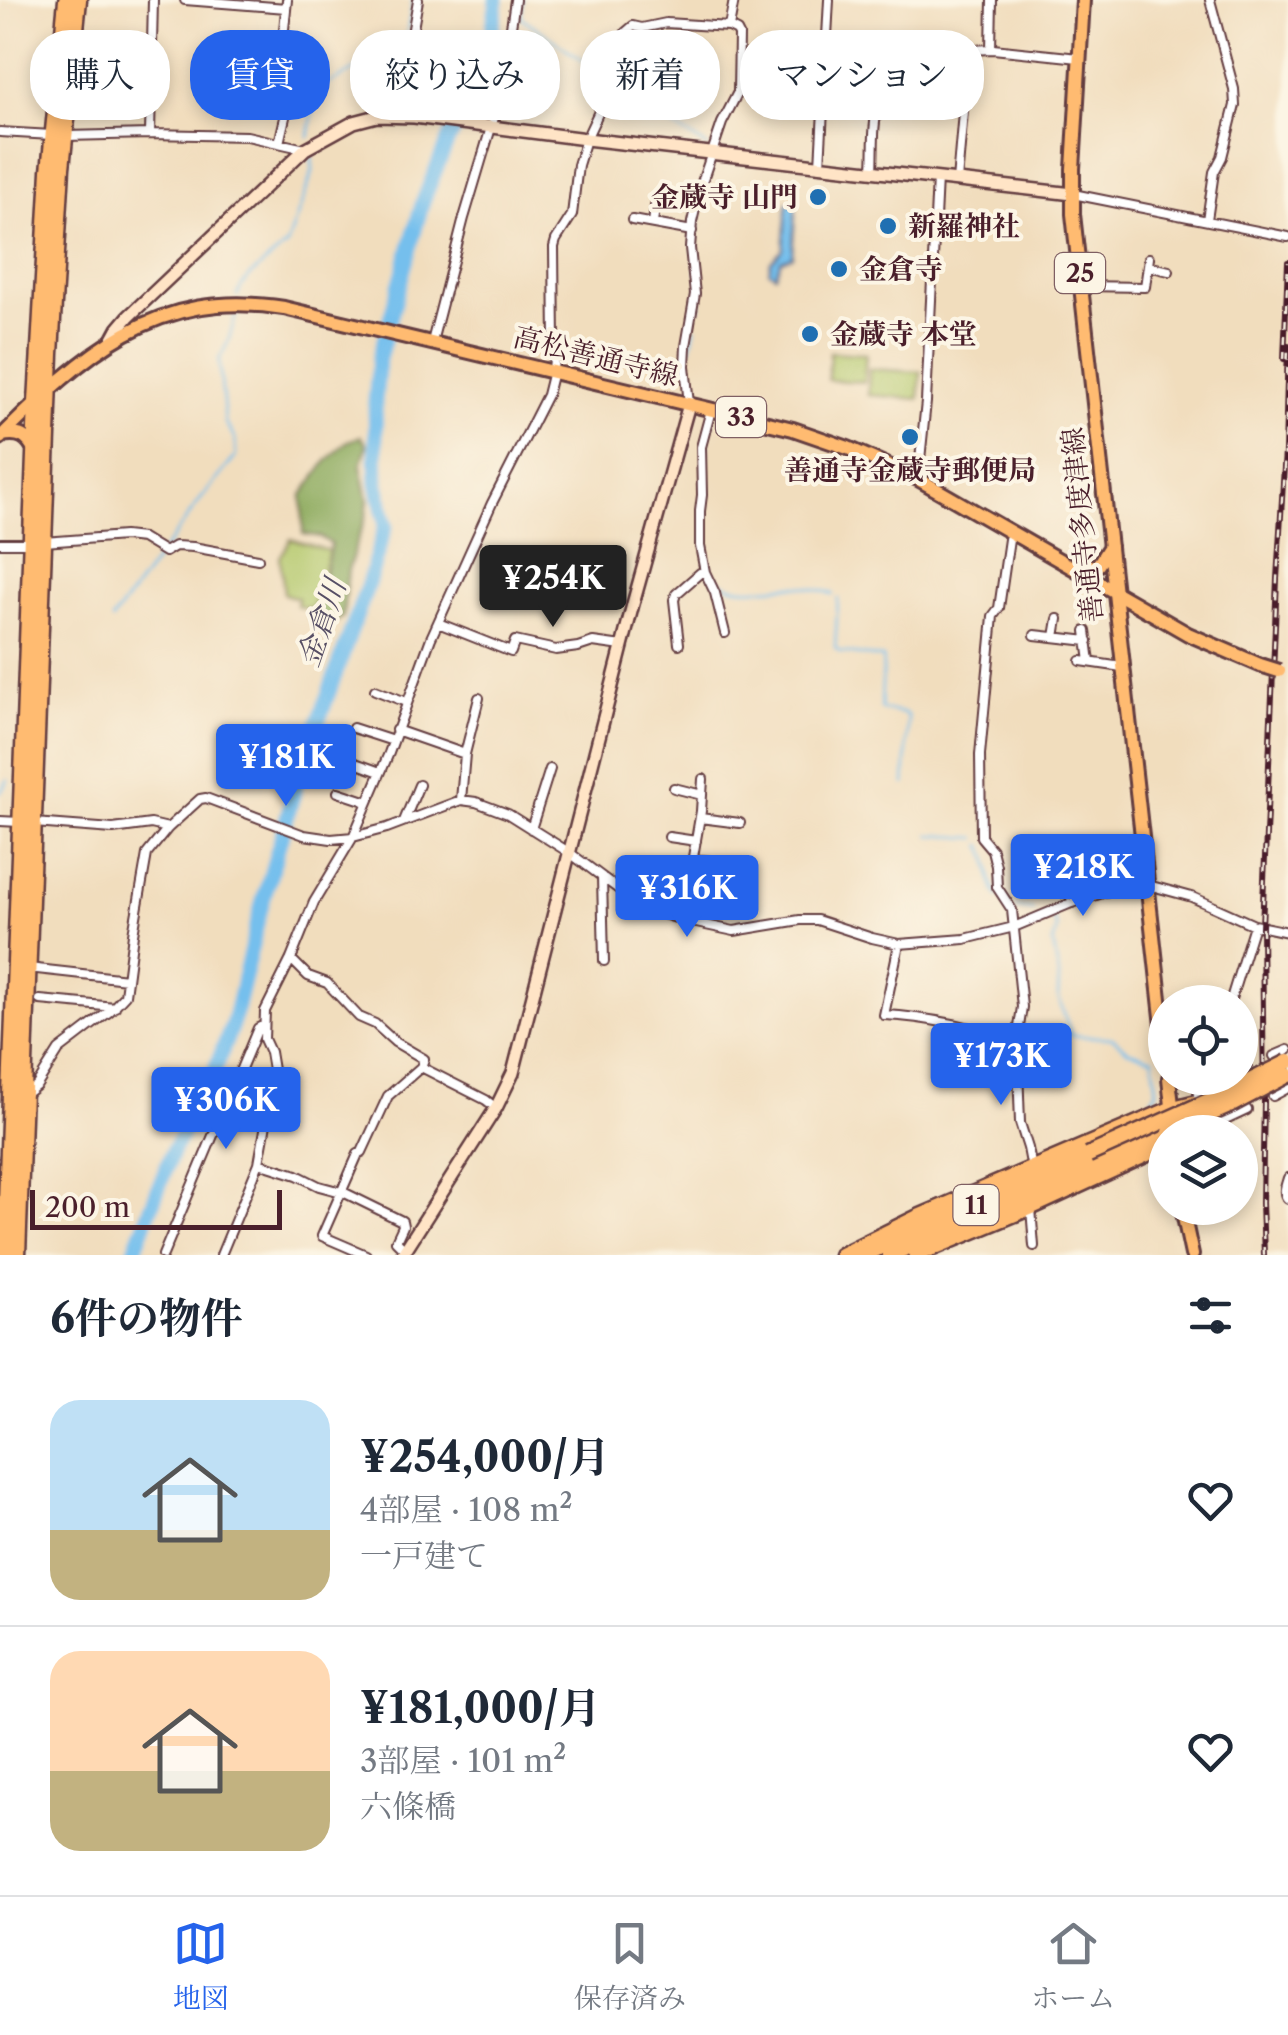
<!DOCTYPE html>
<html lang="ja">
<meta charset="utf-8">
<style>
:root{--surface:#fff;--page:#f6f6f7;--text:#1f2937;--muted:#747a83;--line:#e0e1e3;--accent:#2563eb}
body{margin:0;font-family:"Libre Caslon Text","Noto Serif JP",serif;background:var(--page);color:var(--text);height:100vh;display:flex;flex-direction:column;font-size:38px;white-space:nowrap}
*{box-sizing:border-box;margin:0}
p{font-size:32px;color:var(--muted)}
.icon{flex:none;width:55px;height:55px;fill:none;stroke:currentColor;stroke-width:2;stroke-linecap:round;stroke-linejoin:round}
.map{position:relative;height:1255px;overflow:hidden}
.sheet{display:flex;flex-direction:column;background:var(--surface);flex:1}
.sheet>*{flex:none}
.top-card{position:absolute;left:30px;top:30px;width:1230px;height:90px;display:flex;gap:20px}
.buttons{position:absolute;left:1148px;top:985px;display:grid;gap:20px}
.buttons a{display:grid;place-items:center;width:110px;height:110px;border-radius:50%;background:var(--surface);box-shadow:0 5px 15px #0003;font-size:50px}
.scale{position:absolute;left:30px;bottom:25px;width:252px;box-sizing:border-box;padding-left:10px;border:5px solid #4a1f2b;border-top:0;font-size:28px;line-height:35px;white-space:nowrap;color:#4a1f2b;-webkit-text-stroke:8px #fcf5e5;paint-order:stroke}
.price{position:absolute;translate:-50% -85px;padding:0 22px;border-radius:10px;background:var(--accent);color:#fff;font-size:32px;line-height:65px;filter:drop-shadow(0 2px 5px #0008)}
.price::after{content:'';position:absolute;left:50%;top:60px;width:30px;height:22px;margin-left:-15px;background:inherit;clip-path:polygon(0 0,100% 0,50% 100%)}
.price.current{background:#222;color:#fff}
ul{padding:0;list-style:none}
li{display:flex;align-items:center;gap:30px;height:250px;padding:0 50px}
li+li{border-top:2px solid var(--line)}
li span{display:grid;place-items:center;flex:none;width:280px;height:200px;border-radius:30px;color:#555}
li>.icon{margin-inline-start:auto}
span .icon{width:120px;height:120px;fill:#fffc;stroke-width:1}
li b{font-size:42px}
h2{display:flex;justify-content:space-between;align-items:center;height:120px;padding:0 50px;font-size:42px}
.tag{padding:0 35px;border-radius:40px;background:var(--surface);box-shadow:0 5px 15px #0003;font-size:35px;line-height:90px}
.tag.current{background:var(--accent);color:#fff}
.tab-bar{display:flex;justify-content:space-around;align-items:center;height:140px;border-top:2px solid var(--line);background:var(--surface);font-size:28px;color:var(--muted)}
.tab-bar a{display:grid;justify-items:center;gap:5px}
.tab-bar .current{color:var(--accent)}
.map>svg:first-child{display:block}
</style>
<div class="map">
<svg width="1288" height="1255" viewBox="0 0 1288 1255">
<rect width="100%" height="100%" fill="#fcf5e5"/>
<filter id="ink" filterUnits="userSpaceOnUse"><feTurbulence type="fractalNoise" baseFrequency=".01" numOctaves="2"/><feDisplacementMap in="SourceGraphic" scale="20" xChannelSelector="R" yChannelSelector="G"/><feConvolveMatrix kernelMatrix="1 2 1 2 8 2 1 2 1" color-interpolation-filters="sRGB"/></filter>
<filter id="wash" filterUnits="userSpaceOnUse"><feTurbulence type="fractalNoise" baseFrequency=".0048" numOctaves="4" result="noise"/><feDisplacementMap in="SourceGraphic" scale="40" xChannelSelector="R" yChannelSelector="G"/><feGaussianBlur stdDeviation="2.25" result="paint"/><feColorMatrix in="noise" values="0 0 0 0 0 0 0 0 0 0 0 0 0 0 0 0 0 1.4 0 .05"/><feComposite in="paint" operator="in"/></filter>
<g filter="url(#wash)">
<rect width="100%" height="100%" fill="#f1ddbd"/>
<path fill="#b4c86c" stroke="#7f744c" stroke-width="2.5" d="M830,352L866,354L864,382L828,380Z
M869,369L921,372L919,399L868,395Z
M291,539L329,551L312,610L297,606L298,598L284,594L280,557Z"/>
<path fill="#8fac60" stroke="#6c6646" stroke-width="2.5" d="M361,436L367,445L361,466L368,500L366,516L348,570L343,617L335,622L314,623L309,618L324,577L331,544L320,537L303,534L302,496L327,461L346,442Z"/>
<path fill="#74bfed" stroke="#5f6f8c" stroke-width="2.5" d="M787,203L796,204L792,256L781,260L775,275L769,271L771,261L783,249Z"/>
<g fill="none" stroke-linecap="round" stroke-linejoin="round">
<path stroke="#74bfed" stroke-width="2.5" d="M523,0L521,17L584,61L594,72L603,75
M611,78L653,98L665,117L676,128L708,147
M309,137L314,102L320,88L405,45L413,0
M237,296L241,287L251,275L287,245L313,171L311,151
M699,308L700,283L694,244L699,209
M690,349L695,327
M706,393L710,400
M705,463L706,442L712,421
M707,566C723,599 765,586 794,586C808,587 820,589 833,594
M838,599L835,648L840,652L883,658L881,709L906,714L908,717L905,784
M112,620L201,499L236,456L235,438L225,422L219,360L228,342L237,312
M0,793L8,780
M930,835L977,838
M982,845C994,862 987,880 998,897
M1015,907L1033,910
M1051,914L1057,928L1053,943L1059,976L1058,996L1071,1035
M1064,1035L1113,1038L1129,1051L1153,1058L1157,1091L1147,1107
M1151,1163L1165,1172"/>
<path stroke="#74bfed" stroke-width="15" d="M133,1255L173,1150L212,1078L233,1022L262,904L298,778L367,587L386,525L377,483L375,402L379,358L423,201L449,138L487,68L497,0"/>
</g>
</g>
<g filter="url(#ink)">
<g fill="none" stroke-linecap="round" stroke-linejoin="round">
<defs>
<path id="street" d="M185,0L286,8
M827,42H877L945,51L993,49L1079,58
M991,49L992,0
M739,65L784,69
M764,86L768,67
M405,117L411,40L418,0
M0,132L52,135
M150,134L153,0
M66,136L150,134L247,136L305,149
M279,143L286,113L277,98L287,0
M820,165L829,0
M873,171C874,155 873,138 875,122C879,95 888,69 880,43
M957,181L964,100L963,71L970,50
M1073,194L1288,237
M632,220L692,231
M1207,220L1214,172L1222,157L1235,105L1234,89L1210,0
M653,224L655,206
M1148,266L1169,271
M1081,286L1145,287L1149,258
M432,342L464,218L501,94L515,0
M689,404L685,366L686,346L695,294L690,248L692,222L700,188L722,123L738,92L739,35L737,31L729,27L734,0
M711,410L701,447L702,495L700,511V546L705,572L715,593L725,633
M918,479L926,402L937,178
M1009,539L999,608L993,616L980,755L981,837L992,850L996,866L997,887L1012,910L1022,1007L1017,1040L1020,1123L1028,1148L1032,1169
M44,542L124,536L142,538L165,552L175,546L193,547L258,559
M0,543H30
M438,623L511,652L515,641L556,650L578,647L593,642L622,646
M1086,631L1090,662
M1035,635L1088,641
M1055,637L1058,619
M679,644L674,600L676,594L700,573L705,572
M1081,661L1122,667
M375,690L406,702
M353,728L393,741
M396,730L465,754
M344,759L380,772
M674,788L702,795
M338,792L368,802
M461,800L465,754L479,698
M700,818L740,823
M0,821L20,822
M404,821L419,785
M34,823L113,829L151,824L168,828
M531,829L550,769
M669,837L696,841
M693,859L719,862
M602,877L604,961
M682,920L701,811L703,779
M899,944L884,1015C930,1017 973,1028 1017,1040
M291,959L308,976L327,983L359,1017L375,1024L395,1042L424,1059L421,1067L486,1100L496,1108
M28,968L127,979
M40,1000L115,1007
M1230,1002L1254,925
M1274,1056L1288,1050
M1240,1072L1247,1068
M26,1094L37,1085L59,1050L110,1011L125,995L133,934L147,854L168,828L200,799L206,798L304,835L331,839L353,837L387,828L461,800L476,802L508,814L570,853L633,900L651,910L682,920L734,931L800,920H817L872,938L899,944L965,939L1014,927L1069,904L1127,885H1148L1192,897L1254,925L1288,932
M1273,1096L1288,1088
M1197,1104L1198,1093L1229,1078
M1209,1124L1213,1126L1247,1110
M1214,1132L1216,1131
M259,1163L297,1175L319,1186L345,1193L402,1221L403,1226L396,1241L405,1250
M1288,1178C1286,1185 1282,1193 1288,1199
M1031,1208L1034,1246
M163,1255L258,1028L264,1025
M221,1255L259,1163L268,1113L274,1076L270,1052L264,1039L265,1011L291,959L314,902L353,837L389,753L431,638L492,503L547,395L553,371L555,344L554,247L556,240L572,215L578,165L586,139L601,107L603,88L612,59L626,32L633,26L642,28L666,23L729,27
M366,1255L322,1236L358,1154L362,1152L388,1096L421,1067"/>
<path id="secondary" d="M112,340L118,329L129,316L305,149L354,122L377,116L414,117L586,139L1073,194
M402,1255L496,1108L513,1073L633,604L689,404"/>
<path id="primary" d="M1083,0L1073,169V214L1165,1044
M2,435C20,432 27,436 35,451
M0,438C84,354 156,287 284,308L793,429L848,448L918,479L1188,634L1260,665
M1077,561L1092,567L1098,565L1110,546
M1169,1078L1173,1115
M1182,1208L1192,1255"/>
<path id="highway" d="M1189,1132L1209,1122L1215,1111
M4,1255L36,402L49,171L66,0
M18,1255L51,354L62,168L79,0
M841,1255L916,1218L1173,1108L1193,1103
M863,1255L1088,1155
M890,1255L1165,1135
M916,1255L1032,1207L1165,1146"/>
</defs>
<use href="#street" stroke="#633c41" stroke-width="12"/>
<use href="#secondary" stroke="#633c41" stroke-width="16"/>
<use href="#primary" stroke="#633c41" stroke-width="18"/>
<use href="#highway" stroke="#633c41" stroke-width="19"/>
<use href="#street" stroke="#fff" stroke-width="8"/>
<use href="#secondary" stroke="#ffe4c6" stroke-width="11"/>
<use href="#primary" stroke="#ffbb71" stroke-width="12"/>
<use href="#highway" stroke="#ffbb71" stroke-width="14"/>
<defs>
<path id="rail" d="M1284,359L1288,262
M1264,1255L1262,1203L1264,1103L1262,927L1277,579L1285,451L1288,345"/>
</defs>
<use href="#rail" stroke="#4a1f2b" stroke-width="6"/>
<use href="#rail" stroke="#fcf5e5" stroke-width="2.5" stroke-dasharray="8" stroke-linecap="butt"/>
<defs>
<path id="primary-bridge" d="M1260,665L1279,671"/>
<path id="highway-bridge" d="M1170,1132L1231,1105L1288,1075
M1088,1155L1224,1094L1288,1062"/>
</defs>
<use href="#primary-bridge" stroke="#633c41" stroke-width="18" stroke-linecap="butt"/>
<use href="#highway-bridge" stroke="#633c41" stroke-width="19" stroke-linecap="butt"/>
<use href="#primary-bridge" stroke="#ffbb71" stroke-width="12"/>
<use href="#highway-bridge" stroke="#ffbb71" stroke-width="14"/>
</g>
</g>
<g fill="#1f6fb2" stroke="#fcf5e5" stroke-width="4">
<circle cx="818" cy="197" r="10"/>
<circle cx="888" cy="226" r="10"/>
<circle cx="839" cy="269" r="10"/>
<circle cx="810" cy="334" r="10"/>
<circle cx="910" cy="437" r="10"/>
</g>
<g text-anchor="middle" stroke-width="8" stroke-linejoin="round" paint-order="stroke">
<g fill="#fcf5e5" stroke="#7f5f63" stroke-width="2.5">
<rect x="1055" y="253" width="50" height="40" rx="8"/>
<rect x="716" y="397" width="50" height="40" rx="8"/>
<rect x="953.5" y="1185" width="45" height="40" rx="8"/>
</g>
<g font-size="25" font-weight="bold" fill="#4a1f2b">
<text x="1080" y="282">25</text>
<text x="741" y="426">33</text>
<text x="976" y="1214">11</text>
</g>
<g font-size="28" font-weight="bold" fill="#4a1f2b" stroke="#fcf5e5" text-anchor="start">
<text x="798" y="207" text-anchor="end">金蔵寺 山門</text>
<text x="908" y="236">新羅神社</text>
<text x="859" y="279">金倉寺</text>
<text x="830" y="344">金蔵寺 本堂</text>
<text x="910" y="480" text-anchor="middle">善通寺金蔵寺郵便局</text>
</g>
<g font-size="28" fill="#4a1f2b" stroke="#fcf5e5">
<text transform="translate(596 356) rotate(14)" y="10">高松善通寺線</text>
<text transform="translate(1082 525) rotate(-96)" y="10">善通寺多度津線</text>
</g>
<g font-size="30" font-style="italic" fill="#574f65" stroke="#fcf5e5">
<text transform="translate(322 623) rotate(-71)" y="10">金倉川</text>
</g>
</g>
</svg>
<div class="buttons">
<a><svg class="icon" aria-label="locate" viewBox="0 0 24 24"><circle cx="12" cy="12" r="6"/><path d="M12 2v4M12 18v4M2 12h4M18 12h4"/></svg></a>
<a><svg class="icon" aria-label="layers" viewBox="0 0 24 24"><path d="M12 4l9 5-9 5-9-5zM3 14l9 5 9-5"/></svg></a>
</div>
<div class="scale">200 m</div>
<b class="price current" style="left:553px;top:630px">¥254K</b>
<b class="price" style="left:286px;top:809px">¥181K</b>
<b class="price" style="left:1083px;top:919px">¥218K</b>
<b class="price" style="left:687px;top:940px">¥316K</b>
<b class="price" style="left:1001px;top:1108px">¥173K</b>
<b class="price" style="left:226px;top:1152px">¥306K</b>
<div class="top-card">
<a class="tag">購入</a>
<a class="tag current">賃貸</a>
<a class="tag">絞り込み</a>
<a class="tag">新着</a>
<a class="tag">マンション</a>
</div>
</div>
<section class="sheet">
<h2>6件の物件<svg class="icon" aria-label="filters" viewBox="0 0 24 24"><path d="M4 7h16M4 17h16"/><circle cx="9" cy="7" r="2"/><circle cx="15" cy="17" r="2"/></svg></h2>
<ul>
<li><span style="background:linear-gradient(#bfe0f5 65%,#c2b280 0)"><svg class="icon" aria-label="home" viewBox="0 0 24 24"><path d="M3 11l9-7 9 7M6 9v11h12V9"/></svg></span><div><b>¥254,000/月</b><p>4部屋 · 108 m²</p><p>一戸建て</p></div><svg class="icon" aria-label="heart" viewBox="0 0 24 24"><path d="M12 20l-8-8c-3-5 5-10 8-4 3-6 11-1 8 4z"/></svg></li>
<li><span style="background:linear-gradient(#ffd9b3 60%,#c2b280 0)"><svg class="icon" aria-label="home" viewBox="0 0 24 24"><path d="M3 11l9-7 9 7M6 9v11h12V9"/></svg></span><div><b>¥181,000/月</b><p>3部屋 · 101 m²</p><p>六條橋</p></div><svg class="icon" aria-label="heart" viewBox="0 0 24 24"><path d="M12 20l-8-8c-3-5 5-10 8-4 3-6 11-1 8 4z"/></svg></li>
</ul>
</section>
<nav class="tab-bar">
<a class="current"><svg class="icon" aria-label="map" viewBox="0 0 24 24"><path d="M3 6l6-2 6 2 6-2v14l-6 2-6-2-6 2zM9 4v14M15 6v14"/></svg>地図</a>
<a><svg class="icon" aria-label="saved" viewBox="0 0 24 24"><path d="M7 4h10v16l-5-4-5 4z"/></svg>保存済み</a>
<a><svg class="icon" aria-label="home" viewBox="0 0 24 24"><path d="M3 11l9-7 9 7M6 9v11h12V9"/></svg>ホーム</a>
</nav>
